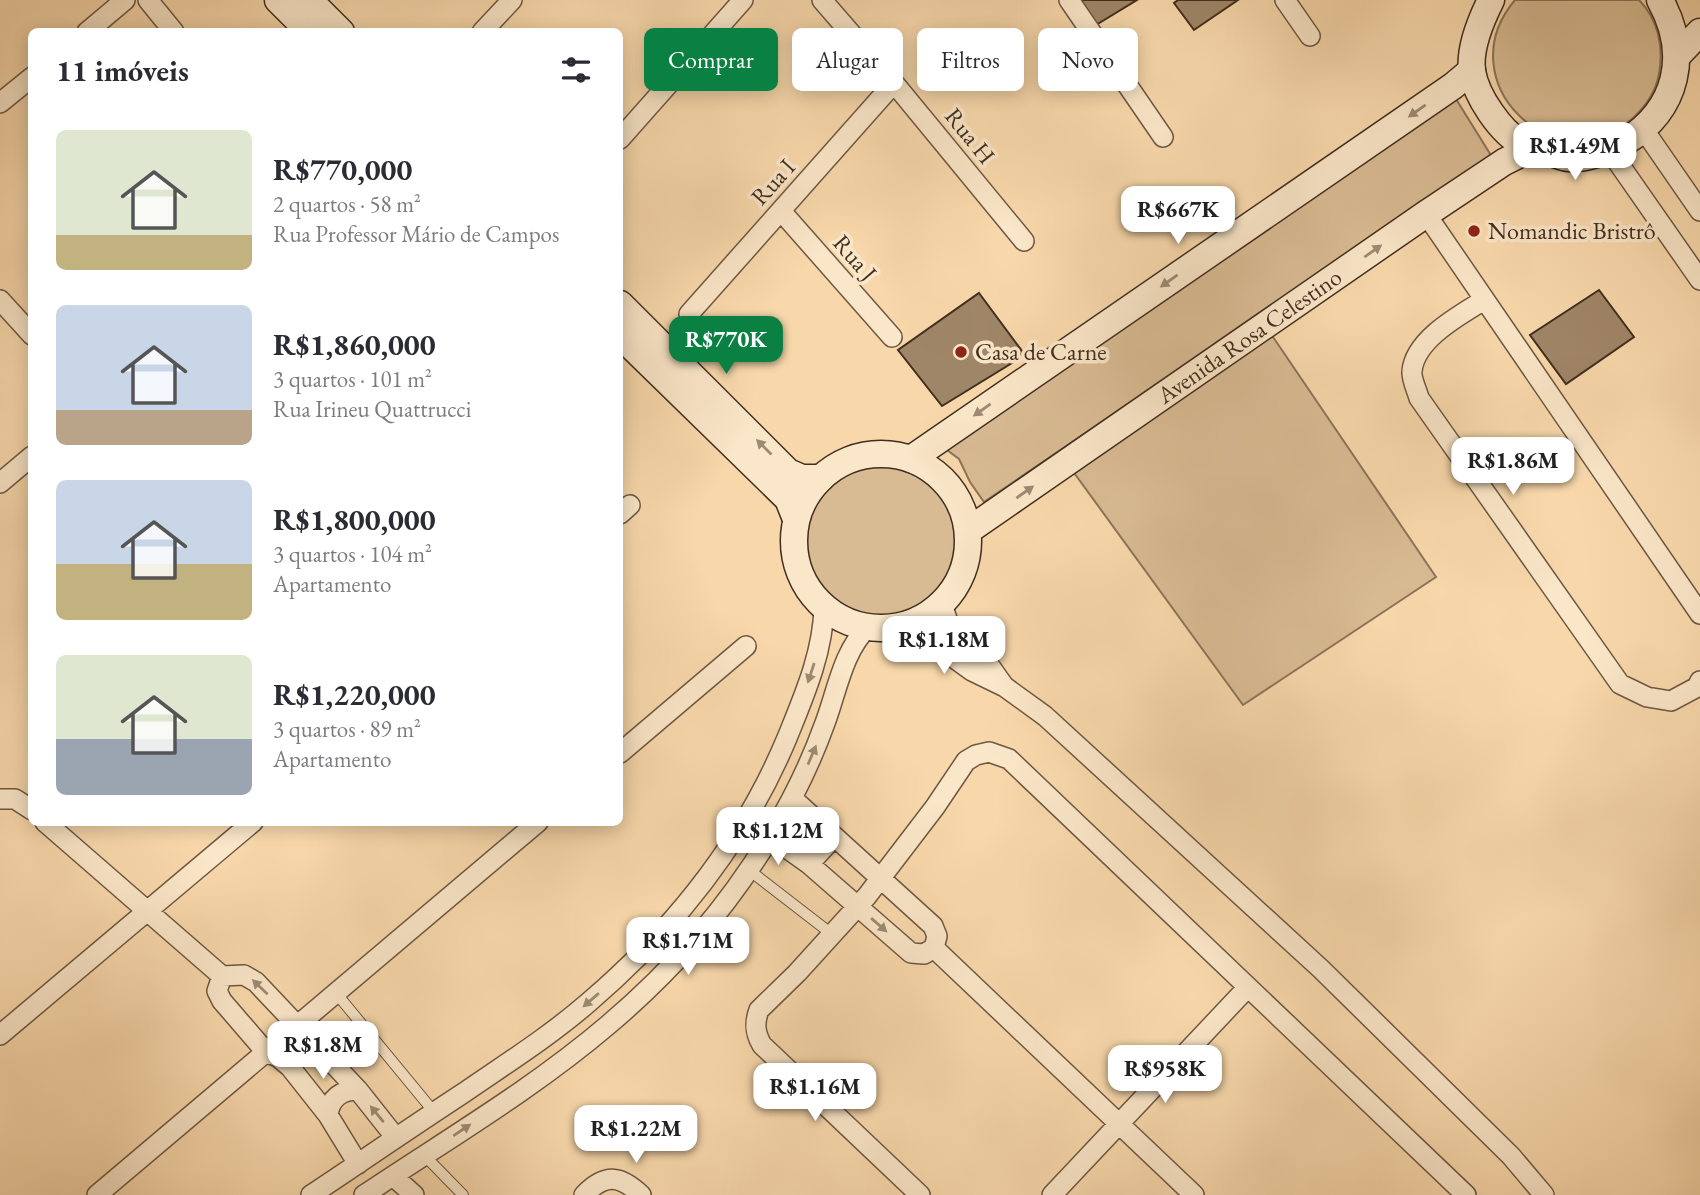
<!DOCTYPE html>
<html lang="pt">
<meta charset="utf-8">
<style>
:root{--surface:#fff;--page:#f2f2f3;--text:#2b2b33;--muted:#7c7c81;--accent:#0b8043}
body{margin:0;font-family:"EB Garamond",serif;background:var(--page);color:var(--text);height:100vh;display:flex;flex-direction:column;font-size:26px;white-space:nowrap}
*{box-sizing:border-box;margin:0}
p{font-size:23px;color:var(--muted)}
.icon{flex:none;width:38px;height:38px;fill:none;stroke:currentColor;stroke-width:2;stroke-linecap:round;stroke-linejoin:round}
.map{position:relative;flex:1;overflow:hidden}
.panel{position:absolute;left:28px;top:28px;width:595px;height:798px;display:flex;flex-direction:column;background:var(--surface);border-radius:10px;box-shadow:0 4px 18px #0003}
.panel>*{flex:none}
.banner{position:absolute;left:644px;top:28px;width:665px;height:63px;display:flex;gap:14px}
.price{position:absolute;translate:-50% -60px;padding:0 16px;border-radius:14px;background:#fff;color:#222;font-size:23px;line-height:46px;filter:drop-shadow(0 2px 4px #0008)}
.price::after{content:'';position:absolute;left:50%;top:42px;width:21px;height:16px;margin-left:-10px;background:inherit;clip-path:polygon(0 0,100% 0,50% 100%)}
.price.current{background:var(--accent);color:#fff}
ul{padding:0;list-style:none}
li{display:flex;align-items:center;gap:21px;height:175px;padding:0 28px}
li span{display:grid;place-items:center;flex:none;width:196px;height:140px;border-radius:10px;color:#555}
li>.icon{margin-inline-start:auto}
span .icon{width:84px;height:84px;fill:#fffc;stroke-width:1}
li b{font-size:30px}
h2{display:flex;justify-content:space-between;align-items:center;height:84px;padding:0 28px;font-size:30px}
.chip{padding:0 24px;border-radius:10px;background:var(--surface);box-shadow:0 4px 18px #0003;font-size:24px;line-height:63px}
.chip.current{background:var(--accent);color:#fff}
.map>svg:first-child{display:block}
</style>
<div class="map">
<svg width="1700" height="1195" viewBox="0 0 1700 1195">
<rect width="100%" height="100%" fill="#f8d8ab"/>
<filter id="stains"><feTurbulence type="fractalNoise" baseFrequency=".00286" numOctaves="4"/><feColorMatrix values="0 0 0 0 .2 0 0 0 0 .09 0 0 0 0 .02 0 0 0 .5 -.17"/></filter>
<radialGradient id="worn" r=".72"><stop offset=".6" stop-color="#630" stop-opacity="0"/><stop offset="1" stop-color="#630" stop-opacity=".3"/></radialGradient>
<path fill="#d9bb93" stroke="#8c745a" stroke-width="2" d="M1515,0H1639C1658,19 1664,47 1659,74C1656,91 1646,106 1633,118C1555,187 1446,81 1515,0Z
M1456,99L1492,157L984,502L970,482L959,459L939,444Z
M1271,334L1436,577L1243,705L1072,470Z
M806 541a75 75 0 1 1 150 0a75 75 0 1 1-150 0Z"/>
<path fill="#a08668" stroke="#402e20" stroke-width="2" d="M1079,0H1137L1096,25Z
M1178,0H1238L1194,30L1174,3Z
M1599,290L1634,337L1566,384L1530,335Z
M979,293L1025,355L942,406L898,350Z"/>
<g fill="none" stroke-linecap="round" stroke-linejoin="round">
<defs>
<path id="lane" d="M749,870L833,935
M336,993L434,1112
M424,1155L463,1195"/>
<path id="street" d="M148,0L174,32
M822,0L894,83L1024,241
M1069,0L1163,137
M1285,0L1310,36
M87,32L125,0
M482,32L512,0
M0,103L32,77
M1644,130L1700,211
M620,139L743,0
M1610,151L1700,280
M781,211L892,337
M1426,214L1700,614
M0,300L32,335
M1484,300C1460,315 1415,339 1412,371C1411,379 1417,390 1419,398L1620,684L1647,697L1671,701L1697,687L1700,681
M689,314L894,83
M0,483L32,456
M620,514L630,505
M942,604L948,622L987,662L1004,686
M915,622L939,647L972,671L1005,687L1045,716L1321,969L1511,1156L1544,1195
M620,753L746,646
M0,799H15L32,810
M45,822L222,976
M771,837L809,864L911,953L924,954L934,948L937,936L933,926L792,798
M809,864L833,838
M934,948L1194,1195
M222,976L244,975L256,982L358,1090L396,1138
M222,976L217,991L222,1001L266,1052L278,1057L290,1067L328,1115L358,1164
M0,1035L253,822
M328,1115C330,1098 341,1090 358,1090
M393,1176L414,1195
M97,1195L538,822
M311,1195C362,1161 413,1126 465,1092C507,1063 550,1036 589,1002C673,930 744,841 787,738C804,696 823,653 824,607
M364,1195C446,1140 533,1089 608,1025C671,972 727,908 770,837C792,801 811,762 825,723C837,691 843,651 868,627
M584,1195C605,1173 620,1175 641,1195
M920,1195L762,1045C755,1033 754,1023 759,1010L797,973L867,896L935,807L966,761L976,755L989,752L1009,759L1466,1195
M1052,1195L1248,987"/>
<g id="secondary">
<path d="M278,0L310,32"/>
<path d="M309,0L341,32"/>
<path d="M1491,0C1481,20 1469,48 1472,71C1476,96 1501,133 1523,144C1530,148 1541,149 1549,152C1555,154 1563,158 1569,158C1585,160 1611,150 1625,142C1678,109 1690,54 1660,0"/>
<path d="M1678,55L1700,32"/>
<path d="M620,304L788,472L802,478H821"/>
<path d="M620,335L788,499L796,519"/>
<circle cx="881" cy="541" r="87"/>
<path d="M911,459L1453,86L1472,70"/>
<path id="s1" d="M969,530L1426,214L1504,162L1534,147"/>
</g>
</defs>
<use href="#lane" stroke="#6e5843" stroke-width="12"/>
<use href="#street" stroke="#6e5843" stroke-width="22"/>
<use href="#secondary" stroke="#402e20" stroke-width="29"/>
<use href="#lane" stroke="#fae6c8" stroke-width="10"/>
<use href="#street" stroke="#fae6c8" stroke-width="19"/>
<use href="#secondary" stroke="#fae6c8" stroke-width="26"/>
</g>
<defs><path id="oneway-solid" d="M-6-.8H1V-3.2L6.5 0L1 3.2V.8H-6Z" transform="scale(1.75)"/></defs>
<g fill="#9d8a74">
<use href="#oneway-solid" transform="translate(1417 111) rotate(145)"/>
<use href="#oneway-solid" transform="translate(1373 251) rotate(-35)"/>
<use href="#oneway-solid" transform="translate(1169 281) rotate(145)"/>
<use href="#oneway-solid" transform="translate(982 410) rotate(145)"/>
<use href="#oneway-solid" transform="translate(764 447) rotate(-135)"/>
<use href="#oneway-solid" transform="translate(1025 492) rotate(-35)"/>
<use href="#oneway-solid" transform="translate(811 673) rotate(108)"/>
<use href="#oneway-solid" transform="translate(812 755) rotate(-67)"/>
<use href="#oneway-solid" transform="translate(879 925) rotate(41)"/>
<use href="#oneway-solid" transform="translate(260 987) rotate(-136)"/>
<use href="#oneway-solid" transform="translate(591 1000) rotate(139)"/>
<use href="#oneway-solid" transform="translate(377 1114) rotate(-129)"/>
<use href="#oneway-solid" transform="translate(462 1130) rotate(-34)"/>
</g>
<g fill="#8f2418" stroke="#fae6c8" stroke-width="2.5">
<circle cx="1474" cy="231" r="7"/>
<circle cx="961" cy="352" r="7"/>
</g>
<g text-anchor="middle" stroke-width="7" stroke-linejoin="round" paint-order="stroke">
<g font-size="24" fill="#402e20" stroke="#fae6c8">
<text transform="translate(970 136) rotate(51)" y="8">Rua H</text>
<text transform="translate(773 182) rotate(-48)" y="8">Rua I</text>
<text transform="translate(855 258) rotate(49)" y="8">Rua J</text>
<text dy="8" stroke="none"><textPath href="#s1" startOffset="341">Avenida Rosa Celestino</textPath></text>
</g>
<g font-size="24" fill="#402e20" stroke="#fae6c8" text-anchor="start">
<text x="1488" y="239">Nomandic Bristrô</text>
<text x="975" y="360">Casa de Carne</text>
</g>
</g>
<rect width="100%" height="100%" filter="url(#stains)"/>
<rect width="100%" height="100%" fill="url(#worn)"/>
</svg>
<b class="price" style="left:1575px;top:182px">R$1.49M</b>
<b class="price" style="left:1178px;top:246px">R$667K</b>
<b class="price current" style="left:726px;top:376px">R$770K</b>
<b class="price" style="left:1513px;top:497px">R$1.86M</b>
<b class="price" style="left:944px;top:676px">R$1.18M</b>
<b class="price" style="left:778px;top:867px">R$1.12M</b>
<b class="price" style="left:688px;top:977px">R$1.71M</b>
<b class="price" style="left:323px;top:1081px">R$1.8M</b>
<b class="price" style="left:1165px;top:1105px">R$958K</b>
<b class="price" style="left:815px;top:1123px">R$1.16M</b>
<b class="price" style="left:636px;top:1165px">R$1.22M</b>
<div class="banner">
<a class="chip current">Comprar</a>
<a class="chip">Alugar</a>
<a class="chip">Filtros</a>
<a class="chip">Novo</a>
</div>
<section class="panel">
<h2>11 imóveis<svg class="icon" aria-label="filters" viewBox="0 0 24 24"><path d="M4 7h16M4 17h16"/><circle cx="9" cy="7" r="2"/><circle cx="15" cy="17" r="2"/></svg></h2>
<ul>
<li><span style="background:linear-gradient(#dfe7d0 75%,#c2b280 0)"><svg class="icon" aria-label="home" viewBox="0 0 24 24"><path d="M3 11l9-7 9 7M6 9v11h12V9"/></svg></span><div><b>R$770,000</b><p>2 quartos · 58 m²</p><p>Rua Professor Mário de Campos</p></div></li>
<li><span style="background:linear-gradient(#c9d6e8 75%,#b9a48a 0)"><svg class="icon" aria-label="home" viewBox="0 0 24 24"><path d="M3 11l9-7 9 7M6 9v11h12V9"/></svg></span><div><b>R$1,860,000</b><p>3 quartos · 101 m²</p><p>Rua Irineu Quattrucci</p></div></li>
<li><span style="background:linear-gradient(#c9d6e8 60%,#c2b280 0)"><svg class="icon" aria-label="home" viewBox="0 0 24 24"><path d="M3 11l9-7 9 7M6 9v11h12V9"/></svg></span><div><b>R$1,800,000</b><p>3 quartos · 104 m²</p><p>Apartamento</p></div></li>
<li><span style="background:linear-gradient(#dfe7d0 60%,#9aa5b1 0)"><svg class="icon" aria-label="home" viewBox="0 0 24 24"><path d="M3 11l9-7 9 7M6 9v11h12V9"/></svg></span><div><b>R$1,220,000</b><p>3 quartos · 89 m²</p><p>Apartamento</p></div></li>
</ul>
</section>
</div>
